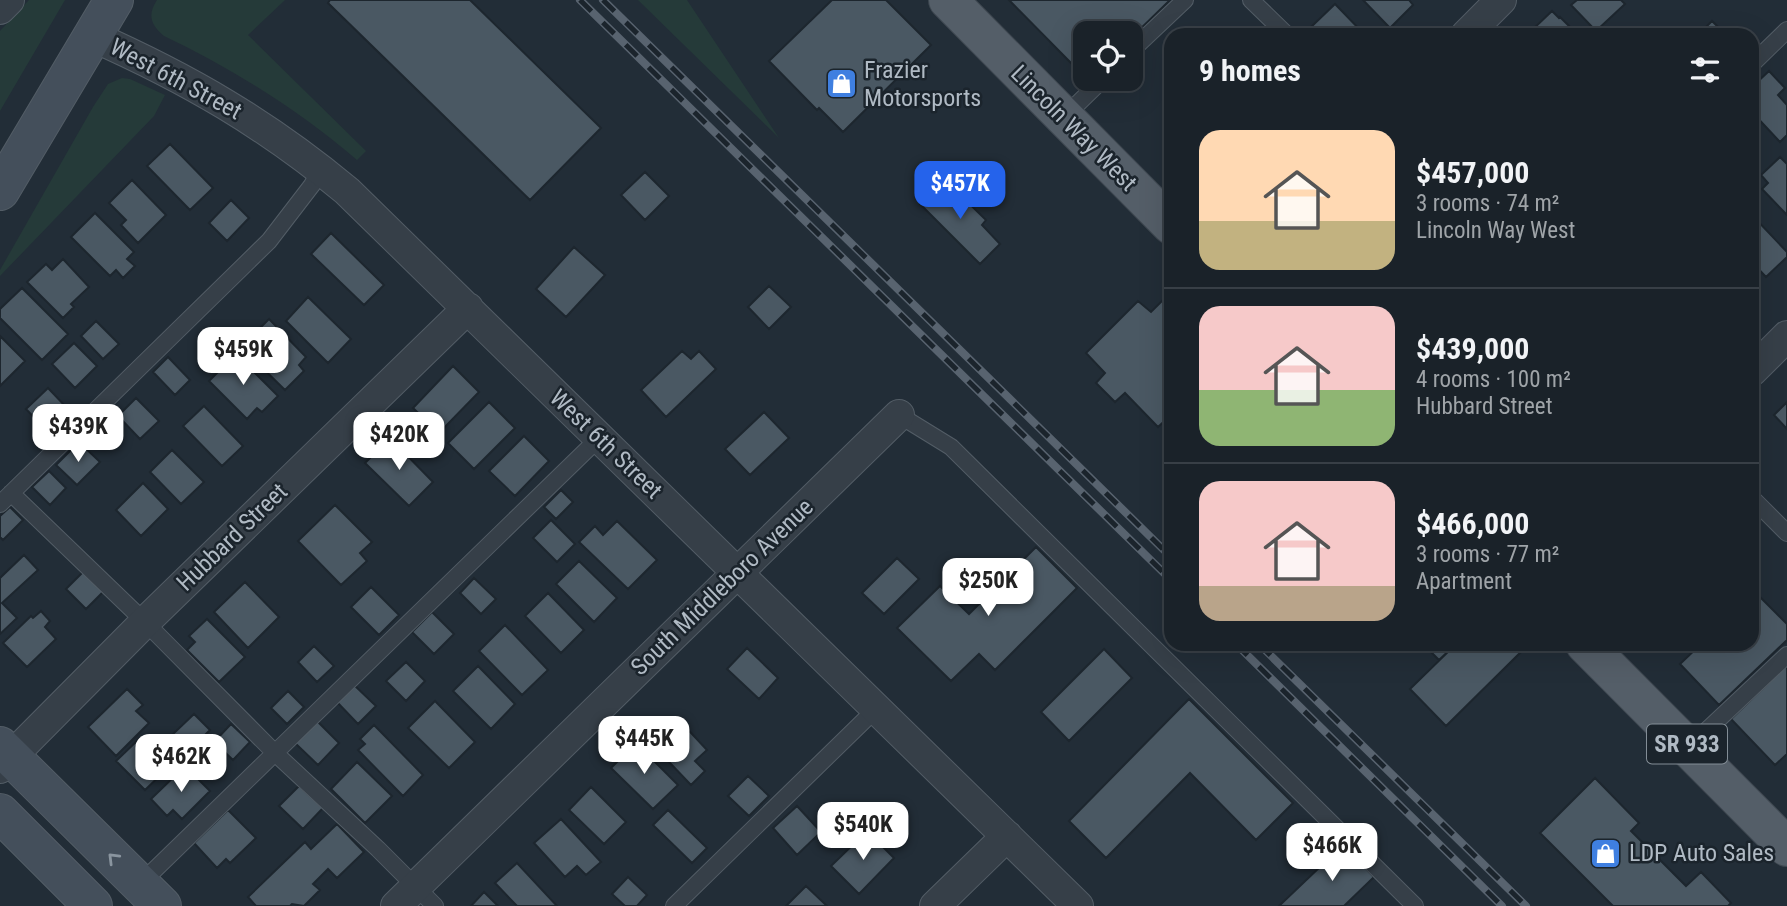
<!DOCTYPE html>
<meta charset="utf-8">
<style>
:root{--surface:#1a2229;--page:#272f35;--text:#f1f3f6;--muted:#9fa4a8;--line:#383f46;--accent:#2563eb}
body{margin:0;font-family:"Roboto Condensed",sans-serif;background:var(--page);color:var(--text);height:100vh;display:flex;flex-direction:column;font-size:26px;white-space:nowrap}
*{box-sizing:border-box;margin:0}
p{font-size:23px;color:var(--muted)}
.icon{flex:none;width:38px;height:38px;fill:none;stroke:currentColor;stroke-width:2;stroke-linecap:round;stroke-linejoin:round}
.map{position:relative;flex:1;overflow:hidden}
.panel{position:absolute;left:1164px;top:28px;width:595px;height:623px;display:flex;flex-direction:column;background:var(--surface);border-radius:21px;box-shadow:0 7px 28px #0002,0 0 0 2px var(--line)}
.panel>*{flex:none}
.buttons{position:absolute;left:1073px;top:21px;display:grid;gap:14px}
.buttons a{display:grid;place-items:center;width:70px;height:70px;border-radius:14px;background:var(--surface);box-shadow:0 7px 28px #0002,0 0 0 2px var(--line);font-size:35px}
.price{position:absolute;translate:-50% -60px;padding:0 16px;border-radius:14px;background:#fff;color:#222;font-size:23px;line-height:46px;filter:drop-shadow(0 2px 4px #0008)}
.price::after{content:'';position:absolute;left:50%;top:42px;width:21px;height:16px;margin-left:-10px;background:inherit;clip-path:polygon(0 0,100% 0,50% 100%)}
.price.selected{background:var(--accent);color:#fff}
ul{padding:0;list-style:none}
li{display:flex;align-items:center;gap:21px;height:175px;padding:0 35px}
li+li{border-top:2px solid var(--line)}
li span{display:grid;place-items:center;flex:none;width:196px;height:140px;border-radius:21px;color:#555}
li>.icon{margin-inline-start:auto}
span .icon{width:84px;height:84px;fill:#fffc;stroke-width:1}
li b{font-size:30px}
h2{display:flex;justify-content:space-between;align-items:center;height:84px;padding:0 35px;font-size:30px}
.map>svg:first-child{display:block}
</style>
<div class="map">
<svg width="1787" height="906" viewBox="0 0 1787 906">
<rect width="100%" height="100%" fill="#222d37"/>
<path fill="#253a39" d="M29,0H65L0,111V31Z
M157,0H285L248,35L366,151L357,160C299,110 233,69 164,36C151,25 147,15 157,0Z
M638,0H687L779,138Z
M122,78L130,79L165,95L154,116L0,276V270L93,107L108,84Z"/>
<path fill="#4a5863" stroke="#1d262e" stroke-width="2" d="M330,0H470L601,128L530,200L328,3Z
M832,0H886L931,45L843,132L819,108L817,110L769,61Z
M1009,0H1170L1130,39V33H1085V56L1075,67Z
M1363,0H1409L1413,5L1390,28Z
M1577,0H1621L1625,4L1596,31L1571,5Z
M1335,4L1365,35H1317L1310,28Z
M1552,11L1559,18L1560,17L1578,35H1534L1531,31Z
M1712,21L1726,35H1698Z
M1769,71L1785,88L1778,95L1787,105V135L1780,142L1752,112V87Z
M170,144L213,188L190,210L147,166Z
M1780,157L1787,164V215L1762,189L1768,183L1761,175Z
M645,172L669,196L645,220L621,195Z
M944,179L986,220L982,225L1000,244L980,264L920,204Z
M132,180L166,215L138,243L121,225L126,220L109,203Z
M231,200L249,218L227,241L209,223Z
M95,213L134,252L127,259L135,266L123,278L116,270L110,276L71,237Z
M1752,215L1787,252V257L1766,277L1752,262Z
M331,233L384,285L364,305L311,254Z
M574,247L605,275L566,317L536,289Z
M63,259L89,287L71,304L74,307L63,318L27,282L46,264L52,270Z
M769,286L791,307L769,329L748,307Z
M22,288L68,334L42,360L0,318V309Z
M1171,292V415L1158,427L1125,393L1115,402L1096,383L1105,373L1086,353L1138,301L1151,312Z
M308,297L351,339L328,363L286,321Z
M269,319L306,357L299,365L304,371L285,390L241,347Z
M96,321L119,344L103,359L81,336Z
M0,336L25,361L0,386Z
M74,343L97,366L75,388L52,364Z
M682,351L691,359L699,351L716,369L666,417L641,390Z
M236,354L278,396L262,412L257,408L247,419L209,381Z
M168,357L190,380L175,395L153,372Z
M453,366L479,392L439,433L413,408Z
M48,388L68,409L46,430L26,409Z
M136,398L159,421L140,439L118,416Z
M489,402L515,428L474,469L448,443Z
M1787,402V429L1774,415Z
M204,406L243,446L222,466L183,426Z
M764,412L789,438L750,475L725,449Z
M413,415L435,436L419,453L397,431Z
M524,436L549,461L515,496L489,471Z
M390,438L433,482L409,506L365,463Z
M79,442L100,462L77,485L56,465Z
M172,450L204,482L181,504L150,472Z
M49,471L66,488L50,505L32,487Z
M143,483L168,509L141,536L116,510Z
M561,490L573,502L556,519L544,507Z
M335,505L372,542L360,553L367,561L341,585L298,541Z
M10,507L23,520L3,540L0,537V516Z
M551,520L575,544L557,562L533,538Z
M617,521L657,560L628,589L579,542L595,526L603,535Z
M1036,547L1077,588L995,670L979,654L951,681L897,628L940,586L969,614Z
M24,555L38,570L2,603L17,618L0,634V578Z
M897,558L919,579L884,614L862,593Z
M579,561L617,598L594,622L556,584Z
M84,571L104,591L86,609L66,589Z
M474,578L496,599L481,614L460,593Z
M245,582L279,617L248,648L214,612Z
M371,587L399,615L379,635L351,607Z
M1755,592L1787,624V640L1719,705L1680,664L1701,644H1752V595Z
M548,593L584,630L561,653L525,616Z
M41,611L50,621L45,627L56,639L27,667L3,643L31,616L33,618Z
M432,612L454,634L434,654L412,632Z
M207,619L245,657L219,682L187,650L195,642L189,636Z
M505,625L548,670L522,695L479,651Z
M1423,644H1456L1439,660Z
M1456,644L1528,645L1446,726L1410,689Z
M314,646L334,666L317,682L298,662Z
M747,648L778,678L759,699L727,669Z
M1104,649L1132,678L1069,741L1041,712Z
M406,662L425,681L406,701L386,681Z
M1787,665V754L1775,765L1731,719Z
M478,666L515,704L491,729L453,691Z
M353,684L376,706L358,724L336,701Z
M127,689L143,705L136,711L149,723L116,756L88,727Z
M288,691L304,707L287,724L271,708Z
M1189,699L1293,803L1256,840L1190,773L1106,858L1069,821Z
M435,701L475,742L449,768L408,728Z
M194,714L210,730L189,751L173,734Z
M679,720L707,750L695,761L705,771L691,785L652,744Z
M317,721L339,743L318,765L295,743Z
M231,724L250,742L233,760L214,742Z
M374,725L423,775L403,796L358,750L365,744L360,739Z
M151,735L160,745L154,751L169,767L145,790L116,761L140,738L143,742Z
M636,743L678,785L653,809L611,768Z
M357,762L392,796L365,823L331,789Z
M185,766L210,791L182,819L173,810L167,816L151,799Z
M748,776L769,796L749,816L728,796Z
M1595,778L1639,823L1631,831L1686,886L1701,872L1731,903L1728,906H1613L1540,833Z
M299,786L323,808L303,829L279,806Z
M591,787L626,822L604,844L569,810Z
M797,806L821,832L797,855L773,828Z
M228,810L256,838L230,863L226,859L217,868L194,843Z
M668,810L707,848L692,863L653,825Z
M561,819L601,862L586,875L577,866L565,877L534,843Z
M337,824L364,852L337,878L328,869L313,884L320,890L304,906L292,904L290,906H256L248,897L305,842L311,849Z
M867,831L894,858L859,894L831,866Z
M1343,845L1374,877L1344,906H1279Z
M517,863L557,906H517L495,883Z
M628,877L647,895L637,906H625L612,894Z
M806,886L827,906H786Z
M484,892L498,906H471Z"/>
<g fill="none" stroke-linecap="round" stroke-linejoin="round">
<defs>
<path id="lane" d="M1251,0L1287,35
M1130,52L1185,0
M1752,64L1787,30
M1064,117L1103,79
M899,415L951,447L1415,906
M11,493L145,622L275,753L378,849L435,906
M1752,498L1787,533
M0,504L269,241L312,185L321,169
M1689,747L1787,655
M140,884L599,438
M674,906L877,708"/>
<path id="street" d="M0,9L9,0
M1466,35L1501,0
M92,36C189,79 266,124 347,191L1078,906
M1752,371L1787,336
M0,768L145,622L468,308
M396,906L899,415
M935,906L1007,836"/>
<path id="secondary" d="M0,191L114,0
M0,746L162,906
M0,813L93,906"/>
<path id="primary" d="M948,0L1171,225
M1585,644L1787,847"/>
</defs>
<use href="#lane" stroke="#535d66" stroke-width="18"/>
<use href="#street" stroke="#535d66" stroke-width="32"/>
<use href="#secondary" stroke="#535d66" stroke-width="40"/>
<use href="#primary" stroke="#3f4851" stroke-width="40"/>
<use href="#lane" stroke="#363f48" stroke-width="16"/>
<use href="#street" stroke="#363f48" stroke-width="30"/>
<use href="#secondary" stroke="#444f5b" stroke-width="38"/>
<use href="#primary" stroke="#545e68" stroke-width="38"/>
<defs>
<path id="rail" d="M580,0L1171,580
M603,0L1171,557
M1236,644L1502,906
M1259,644L1526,906"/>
</defs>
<use href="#rail" stroke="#58636f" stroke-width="8"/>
<use href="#rail" stroke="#1b242c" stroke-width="5" stroke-dasharray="16" stroke-linecap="butt"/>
</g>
<defs><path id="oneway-chevron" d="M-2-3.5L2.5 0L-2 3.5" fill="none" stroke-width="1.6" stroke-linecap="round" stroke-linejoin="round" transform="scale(1.75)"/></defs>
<use stroke="#8a959f" href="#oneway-chevron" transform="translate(113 858) rotate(-135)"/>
<defs>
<symbol id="shop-square" viewBox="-11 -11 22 22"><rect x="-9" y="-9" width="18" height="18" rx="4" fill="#3f7fe0" stroke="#1b242c"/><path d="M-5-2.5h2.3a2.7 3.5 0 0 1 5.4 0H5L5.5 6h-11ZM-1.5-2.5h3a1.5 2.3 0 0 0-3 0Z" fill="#fff"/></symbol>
</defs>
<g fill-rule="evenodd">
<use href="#shop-square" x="824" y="66" width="35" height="35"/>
<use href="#shop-square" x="1588" y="836" width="35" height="35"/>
</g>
<g text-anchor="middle" stroke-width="5" stroke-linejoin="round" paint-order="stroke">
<rect fill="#1b242c" stroke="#838d96" stroke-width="2" x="1647" y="724.5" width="80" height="39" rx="5"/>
<g font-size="23" font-weight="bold" fill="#b0bac4">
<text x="1687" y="752">SR 933</text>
</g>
<g font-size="24" fill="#b0bac4" stroke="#1b242c" text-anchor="start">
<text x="864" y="78">Frazier<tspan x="864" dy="28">Motorsports</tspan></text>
<text x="1629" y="861">LDP Auto Sales</text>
</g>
<g font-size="24" fill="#b0bac4" stroke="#1b242c">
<text transform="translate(176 79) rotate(28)" y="8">West 6th Street</text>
<text transform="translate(1074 128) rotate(45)" y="8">Lincoln Way West</text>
<text transform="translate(606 444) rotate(44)" y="8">West 6th Street</text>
<text transform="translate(232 537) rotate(-44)" y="8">Hubbard Street</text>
<text transform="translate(722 587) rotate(-44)" y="8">South Middleboro Avenue</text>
</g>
</g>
</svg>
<div class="buttons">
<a><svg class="icon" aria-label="locate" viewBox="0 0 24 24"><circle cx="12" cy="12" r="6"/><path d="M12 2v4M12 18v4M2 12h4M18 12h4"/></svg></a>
</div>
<b class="price selected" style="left:960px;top:221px">$457K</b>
<b class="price" style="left:243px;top:387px">$459K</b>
<b class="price" style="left:78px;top:464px">$439K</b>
<b class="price" style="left:399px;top:472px">$420K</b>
<b class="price" style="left:988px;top:618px">$250K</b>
<b class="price" style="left:644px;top:776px">$445K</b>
<b class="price" style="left:181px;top:794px">$462K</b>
<b class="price" style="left:863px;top:862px">$540K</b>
<b class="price" style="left:1332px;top:883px">$466K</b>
<section class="panel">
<h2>9 homes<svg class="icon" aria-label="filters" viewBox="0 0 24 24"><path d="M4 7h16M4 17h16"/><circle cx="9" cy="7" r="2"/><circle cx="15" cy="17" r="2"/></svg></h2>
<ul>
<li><span style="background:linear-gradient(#ffd9b3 65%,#c2b280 0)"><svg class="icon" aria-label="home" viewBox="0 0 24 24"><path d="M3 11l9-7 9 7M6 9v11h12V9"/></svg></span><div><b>$457,000</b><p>3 rooms · 74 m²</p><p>Lincoln Way West</p></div></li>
<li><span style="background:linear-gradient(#f6c9c9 60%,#8fb573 0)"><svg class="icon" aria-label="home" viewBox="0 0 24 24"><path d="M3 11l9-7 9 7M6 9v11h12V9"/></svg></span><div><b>$439,000</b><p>4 rooms · 100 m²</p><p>Hubbard Street</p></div></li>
<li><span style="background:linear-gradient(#f6c9c9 75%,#b9a48a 0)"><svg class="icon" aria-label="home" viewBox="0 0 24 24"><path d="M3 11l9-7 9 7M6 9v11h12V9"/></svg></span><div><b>$466,000</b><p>3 rooms · 77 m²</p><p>Apartment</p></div></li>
</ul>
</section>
</div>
